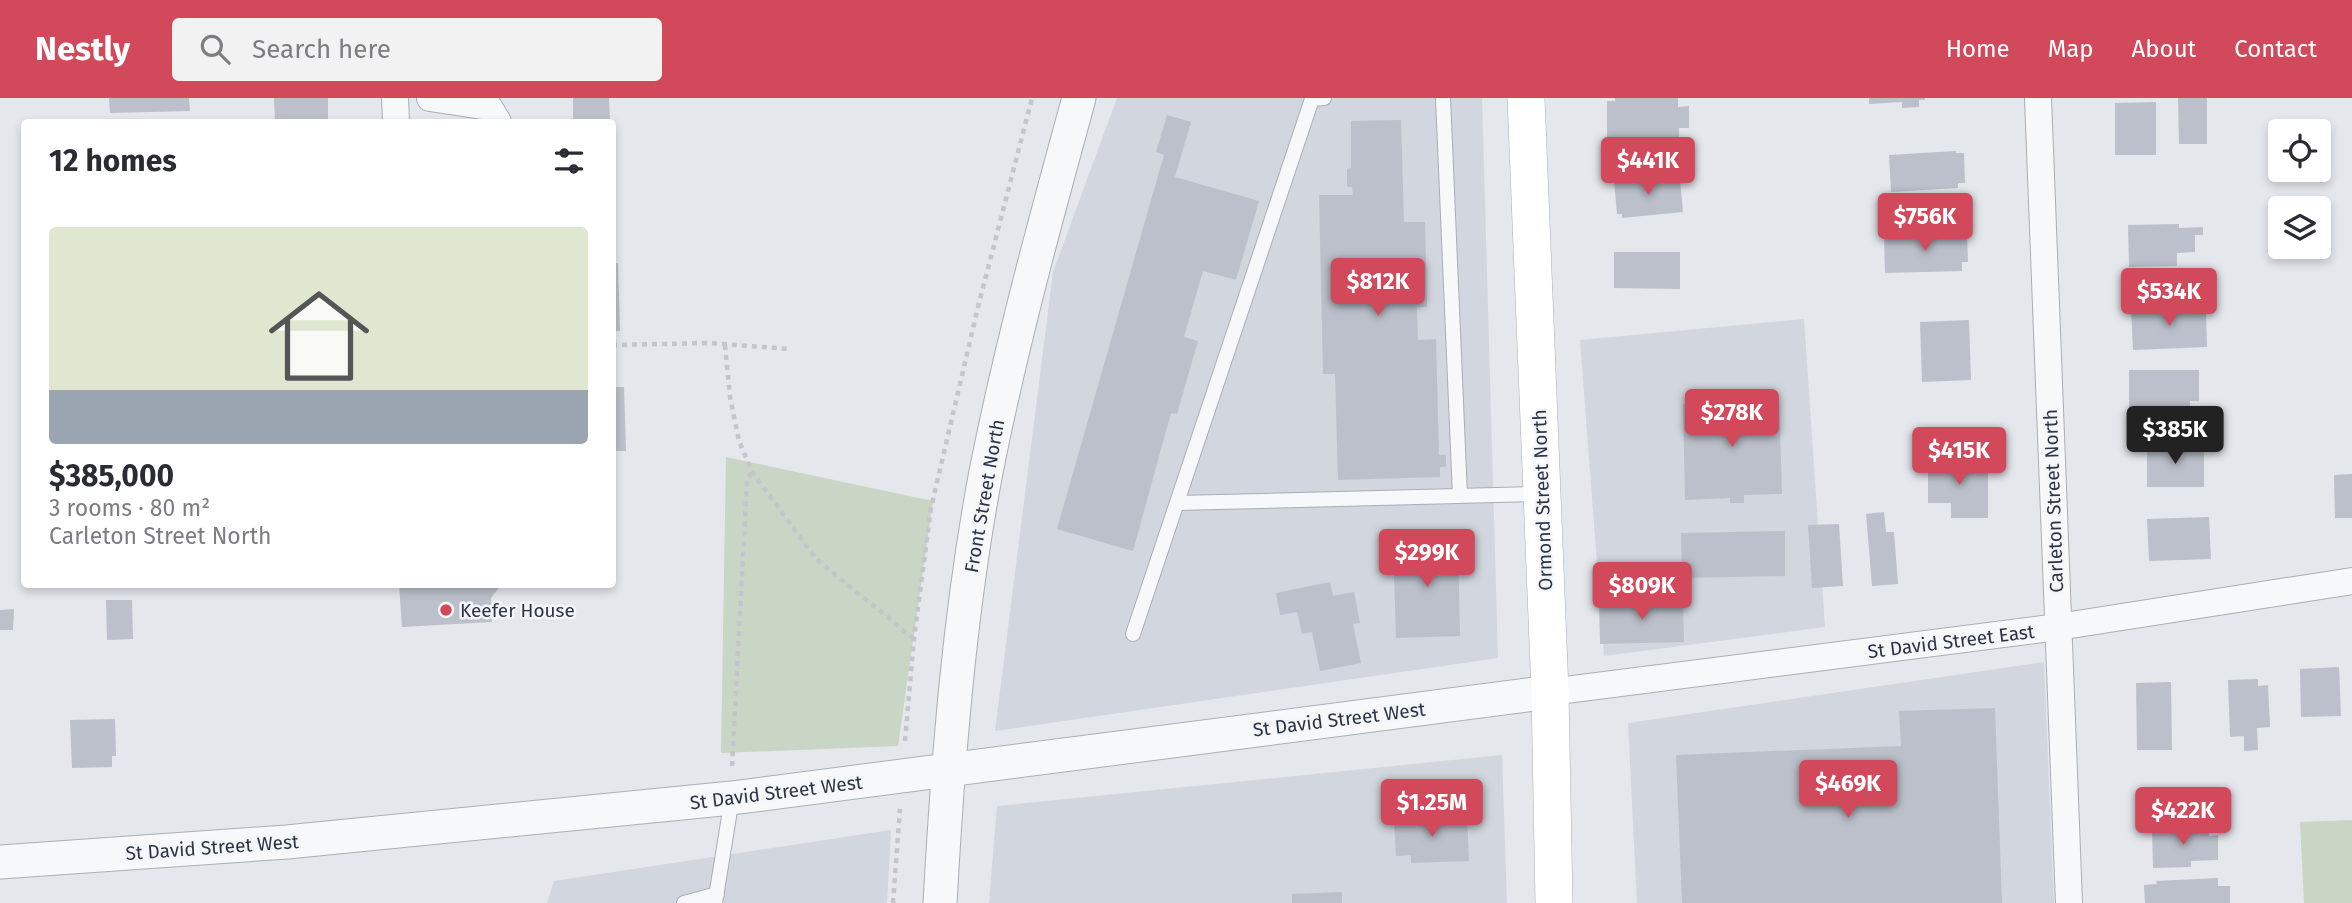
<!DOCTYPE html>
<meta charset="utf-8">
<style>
:root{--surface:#fff;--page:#f2f2f3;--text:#2b2b33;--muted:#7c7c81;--accent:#d1495b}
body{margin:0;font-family:"Fira Sans",sans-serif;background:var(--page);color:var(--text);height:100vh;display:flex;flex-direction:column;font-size:26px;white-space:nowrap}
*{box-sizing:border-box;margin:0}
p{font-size:23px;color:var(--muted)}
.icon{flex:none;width:38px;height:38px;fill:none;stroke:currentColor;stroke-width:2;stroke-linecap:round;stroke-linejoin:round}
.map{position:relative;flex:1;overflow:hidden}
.drawer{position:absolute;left:21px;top:21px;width:595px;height:469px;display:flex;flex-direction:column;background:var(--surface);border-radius:7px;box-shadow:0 4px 10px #0003}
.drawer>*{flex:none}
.tools{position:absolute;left:2268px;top:21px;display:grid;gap:14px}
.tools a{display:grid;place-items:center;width:63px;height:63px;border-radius:7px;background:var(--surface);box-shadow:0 4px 10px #0003;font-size:35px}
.price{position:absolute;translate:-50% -60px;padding:0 16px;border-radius:7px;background:var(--accent);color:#fff;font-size:23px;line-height:46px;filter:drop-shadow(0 2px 4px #0008)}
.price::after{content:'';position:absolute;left:50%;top:42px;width:21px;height:16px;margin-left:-10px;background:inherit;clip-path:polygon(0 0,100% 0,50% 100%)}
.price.on{background:#222;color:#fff}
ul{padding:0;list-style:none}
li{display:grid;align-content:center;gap:14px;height:371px;padding:0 28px}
li span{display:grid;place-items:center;height:217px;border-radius:7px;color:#555}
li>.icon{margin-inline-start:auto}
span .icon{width:126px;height:126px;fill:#fffc;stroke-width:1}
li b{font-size:30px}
h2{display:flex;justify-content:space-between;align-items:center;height:84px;padding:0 28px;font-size:30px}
header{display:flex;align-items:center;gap:42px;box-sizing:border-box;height:98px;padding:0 35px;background:var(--accent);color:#fff}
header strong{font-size:33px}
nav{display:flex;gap:38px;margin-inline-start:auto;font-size:24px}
.search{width:490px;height:63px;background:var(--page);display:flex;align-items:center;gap:18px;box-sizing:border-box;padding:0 24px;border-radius:7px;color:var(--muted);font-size:26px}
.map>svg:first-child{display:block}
</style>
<header>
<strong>Nestly</strong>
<div class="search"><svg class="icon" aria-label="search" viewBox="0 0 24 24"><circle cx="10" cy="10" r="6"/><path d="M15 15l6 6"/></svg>Search here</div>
<nav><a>Home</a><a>Map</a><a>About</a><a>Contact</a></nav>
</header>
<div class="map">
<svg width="2352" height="805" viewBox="0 0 2352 805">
<rect width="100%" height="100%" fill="#e4e7ec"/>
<path fill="#d2d6de" d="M1117,0H1482L1498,560L995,633L1053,174Z
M1804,221L1825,529L1604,558L1580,242Z
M2044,564L2054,805H1637L1628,625Z
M1502,657L1507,805H989L997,708Z
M891,732L887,805H547L554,783Z"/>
<path fill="#c9d6c5" d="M726,359L933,403L898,648L721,655Z
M2352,722V805H2304L2300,724Z"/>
<path fill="#bbc0ca" d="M109,0H189L190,13L110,15Z
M274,0H328V24H275Z
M573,0H609L610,24H573Z
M1615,0H1678V9L1689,8V30H1679V39L1607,40V3H1615Z
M1869,0H1925V2H1919V9L1902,10V4L1869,6Z
M2178,0H2207V46H2179Z
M2156,4V57H2115V5Z
M1167,17L1191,24L1175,79L1259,103L1236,182L1203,173L1184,239L1198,243L1177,316L1171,315L1133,453L1057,431L1164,57L1156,54Z
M1401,22L1404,124H1425L1427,209H1417L1418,242L1436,241L1439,357H1446V369H1440V379L1338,382L1335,276H1323L1319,97H1353L1352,89H1347V71L1351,70V23Z
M1956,53V55H1964L1965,85H1958V90L1891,94L1889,57Z
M1664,78V83L1680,81L1683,114L1622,120V116H1617L1614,83Z
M2179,126V130L2203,129V137H2195V154L2177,155V168L2129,169L2128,127Z
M1967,136L1968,164H1962V173L1885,175L1884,138Z
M1614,154H1680V191L1614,190Z
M618,165L620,233H612V166Z
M2200,208V213H2206L2207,249L2133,252L2131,210Z
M1969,222L1971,282L1922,284L1920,224Z
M2129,272H2199V303H2190V316H2129Z
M612,289H624L626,353H612Z
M1722,296H1736V301L1779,300L1782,396L1744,397V405H1730V400L1685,402L1683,306L1722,305Z
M2147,347H2204V389H2147Z
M1928,358H1958V367H1988V420H1951V405H1928Z
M2352,376V420H2335L2334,377Z
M1884,414L1886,434H1894L1898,486L1872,488L1866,416Z
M2209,419L2211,461L2149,463L2147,421Z
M1839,426L1843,488L1812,490L1808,427Z
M1785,433V478L1682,480L1681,435Z
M1458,443L1460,538L1396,540L1393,445Z
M1330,484L1333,498L1354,494L1360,525L1353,526L1361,565L1320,573L1312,534L1302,536L1297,514L1280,517L1276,495Z
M399,486H502L491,500L492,524L402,529Z
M106,502H132L133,541L107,542Z
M1683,502L1684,544L1600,546L1599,505Z
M14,511L13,532H0V512Z
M2339,569L2341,618L2301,619L2300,571Z
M2258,581V588L2268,587L2270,629L2257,630L2258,652L2244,653V638L2230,639L2228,582Z
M2171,584L2172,652H2137L2136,585Z
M1995,610L2002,805H1682L1676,657L1901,648L1899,613Z
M115,621L116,658H112V669L72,670L70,622Z
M1421,715V722L1467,720L1469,763L1411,765V757L1396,758L1394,724H1401V717Z
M2152,730H2208L2209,738L2218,737V762L2191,763V769L2153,770Z
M2218,780V788H2230V805H2145L2144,787L2157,786L2156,783Z
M1342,794V805H1292V796Z"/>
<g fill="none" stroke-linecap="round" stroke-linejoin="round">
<defs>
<path id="service" d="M1443,0L1460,398
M1177,405L1540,396
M1133,536L1312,1L1324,0
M684,805L717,796
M715,805L732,700"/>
<path id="minor" d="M395,0L396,24
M430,0L489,9L498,24
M2038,0L2069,805
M1550,594L2058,529L2352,483"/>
<path id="tertiary" d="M0,764L287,744L732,700L1550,594
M940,805C948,661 959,516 986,374C1011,248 1045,124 1079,0"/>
<path id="secondary" d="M1526,0L1550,594L1554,805"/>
</defs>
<use href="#service" stroke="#a9aeb7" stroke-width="16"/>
<use href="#minor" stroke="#a9aeb7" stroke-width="28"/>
<use href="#tertiary" stroke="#a9aeb7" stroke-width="35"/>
<use href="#secondary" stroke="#a9aeb7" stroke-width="38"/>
<path stroke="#c2c5cb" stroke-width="4.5" stroke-dasharray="5 5" stroke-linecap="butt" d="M612,247L710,245L790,251
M725,247L730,299L739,343L752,374L816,461L913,540
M905,643L914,540L931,410L978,209L1032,0
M732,668L747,382L752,374
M893,805L900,711"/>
<use href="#service" stroke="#f7f8fa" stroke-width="14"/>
<use href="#minor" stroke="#f7f8fa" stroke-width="26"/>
<use href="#tertiary" stroke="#f7f8fa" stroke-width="33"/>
<use href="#secondary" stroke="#fff" stroke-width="37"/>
</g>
<circle fill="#d1495b" stroke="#f4f6f9" stroke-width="2.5" cx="446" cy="512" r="7"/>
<g text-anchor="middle" stroke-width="5" stroke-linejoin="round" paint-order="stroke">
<g font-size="19" fill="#2b3445" stroke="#f4f6f9">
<text transform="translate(984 398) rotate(-80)" y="7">Front Street North</text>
<text transform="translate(1542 402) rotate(-92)" y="7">Ormond Street North</text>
<text transform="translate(2053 403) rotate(-92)" y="7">Carleton Street North</text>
<text transform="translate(1951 543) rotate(-7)" y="7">St David Street East</text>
<text transform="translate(1339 621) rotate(-7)" y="7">St David Street West</text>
<text transform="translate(776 694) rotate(-7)" y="7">St David Street West</text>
<text transform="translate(212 749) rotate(-4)" y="7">St David Street West</text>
</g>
<g font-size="19" fill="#2b3445" stroke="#f4f6f9" text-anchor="start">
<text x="460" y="519">Keefer House</text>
</g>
</g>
</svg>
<div class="tools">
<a><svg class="icon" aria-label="locate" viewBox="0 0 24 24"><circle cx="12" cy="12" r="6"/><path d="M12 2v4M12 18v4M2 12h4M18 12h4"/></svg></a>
<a><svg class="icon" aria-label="layers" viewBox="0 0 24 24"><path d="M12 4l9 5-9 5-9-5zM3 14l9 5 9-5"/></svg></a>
</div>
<b class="price" style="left:1648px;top:99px">$441K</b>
<b class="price" style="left:1925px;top:155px">$756K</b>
<b class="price" style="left:1378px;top:220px">$812K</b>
<b class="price" style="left:2169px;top:230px">$534K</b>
<b class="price" style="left:1732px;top:351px">$278K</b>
<b class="price on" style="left:2175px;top:368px">$385K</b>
<b class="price" style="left:1959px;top:389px">$415K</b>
<b class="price" style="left:1427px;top:491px">$299K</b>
<b class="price" style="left:1642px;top:524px">$809K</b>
<b class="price" style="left:1848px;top:722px">$469K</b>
<b class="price" style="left:1432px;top:741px">$1.25M</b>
<b class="price" style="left:2183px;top:749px">$422K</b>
<section class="drawer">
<h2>12 homes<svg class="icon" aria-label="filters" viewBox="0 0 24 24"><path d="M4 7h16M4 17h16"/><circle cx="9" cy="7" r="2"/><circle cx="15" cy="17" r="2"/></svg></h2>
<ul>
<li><span style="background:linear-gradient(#dfe7d0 75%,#9aa5b1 0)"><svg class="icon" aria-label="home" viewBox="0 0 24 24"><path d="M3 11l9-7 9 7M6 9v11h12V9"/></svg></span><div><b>$385,000</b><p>3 rooms · 80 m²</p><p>Carleton Street North</p></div></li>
</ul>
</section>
</div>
